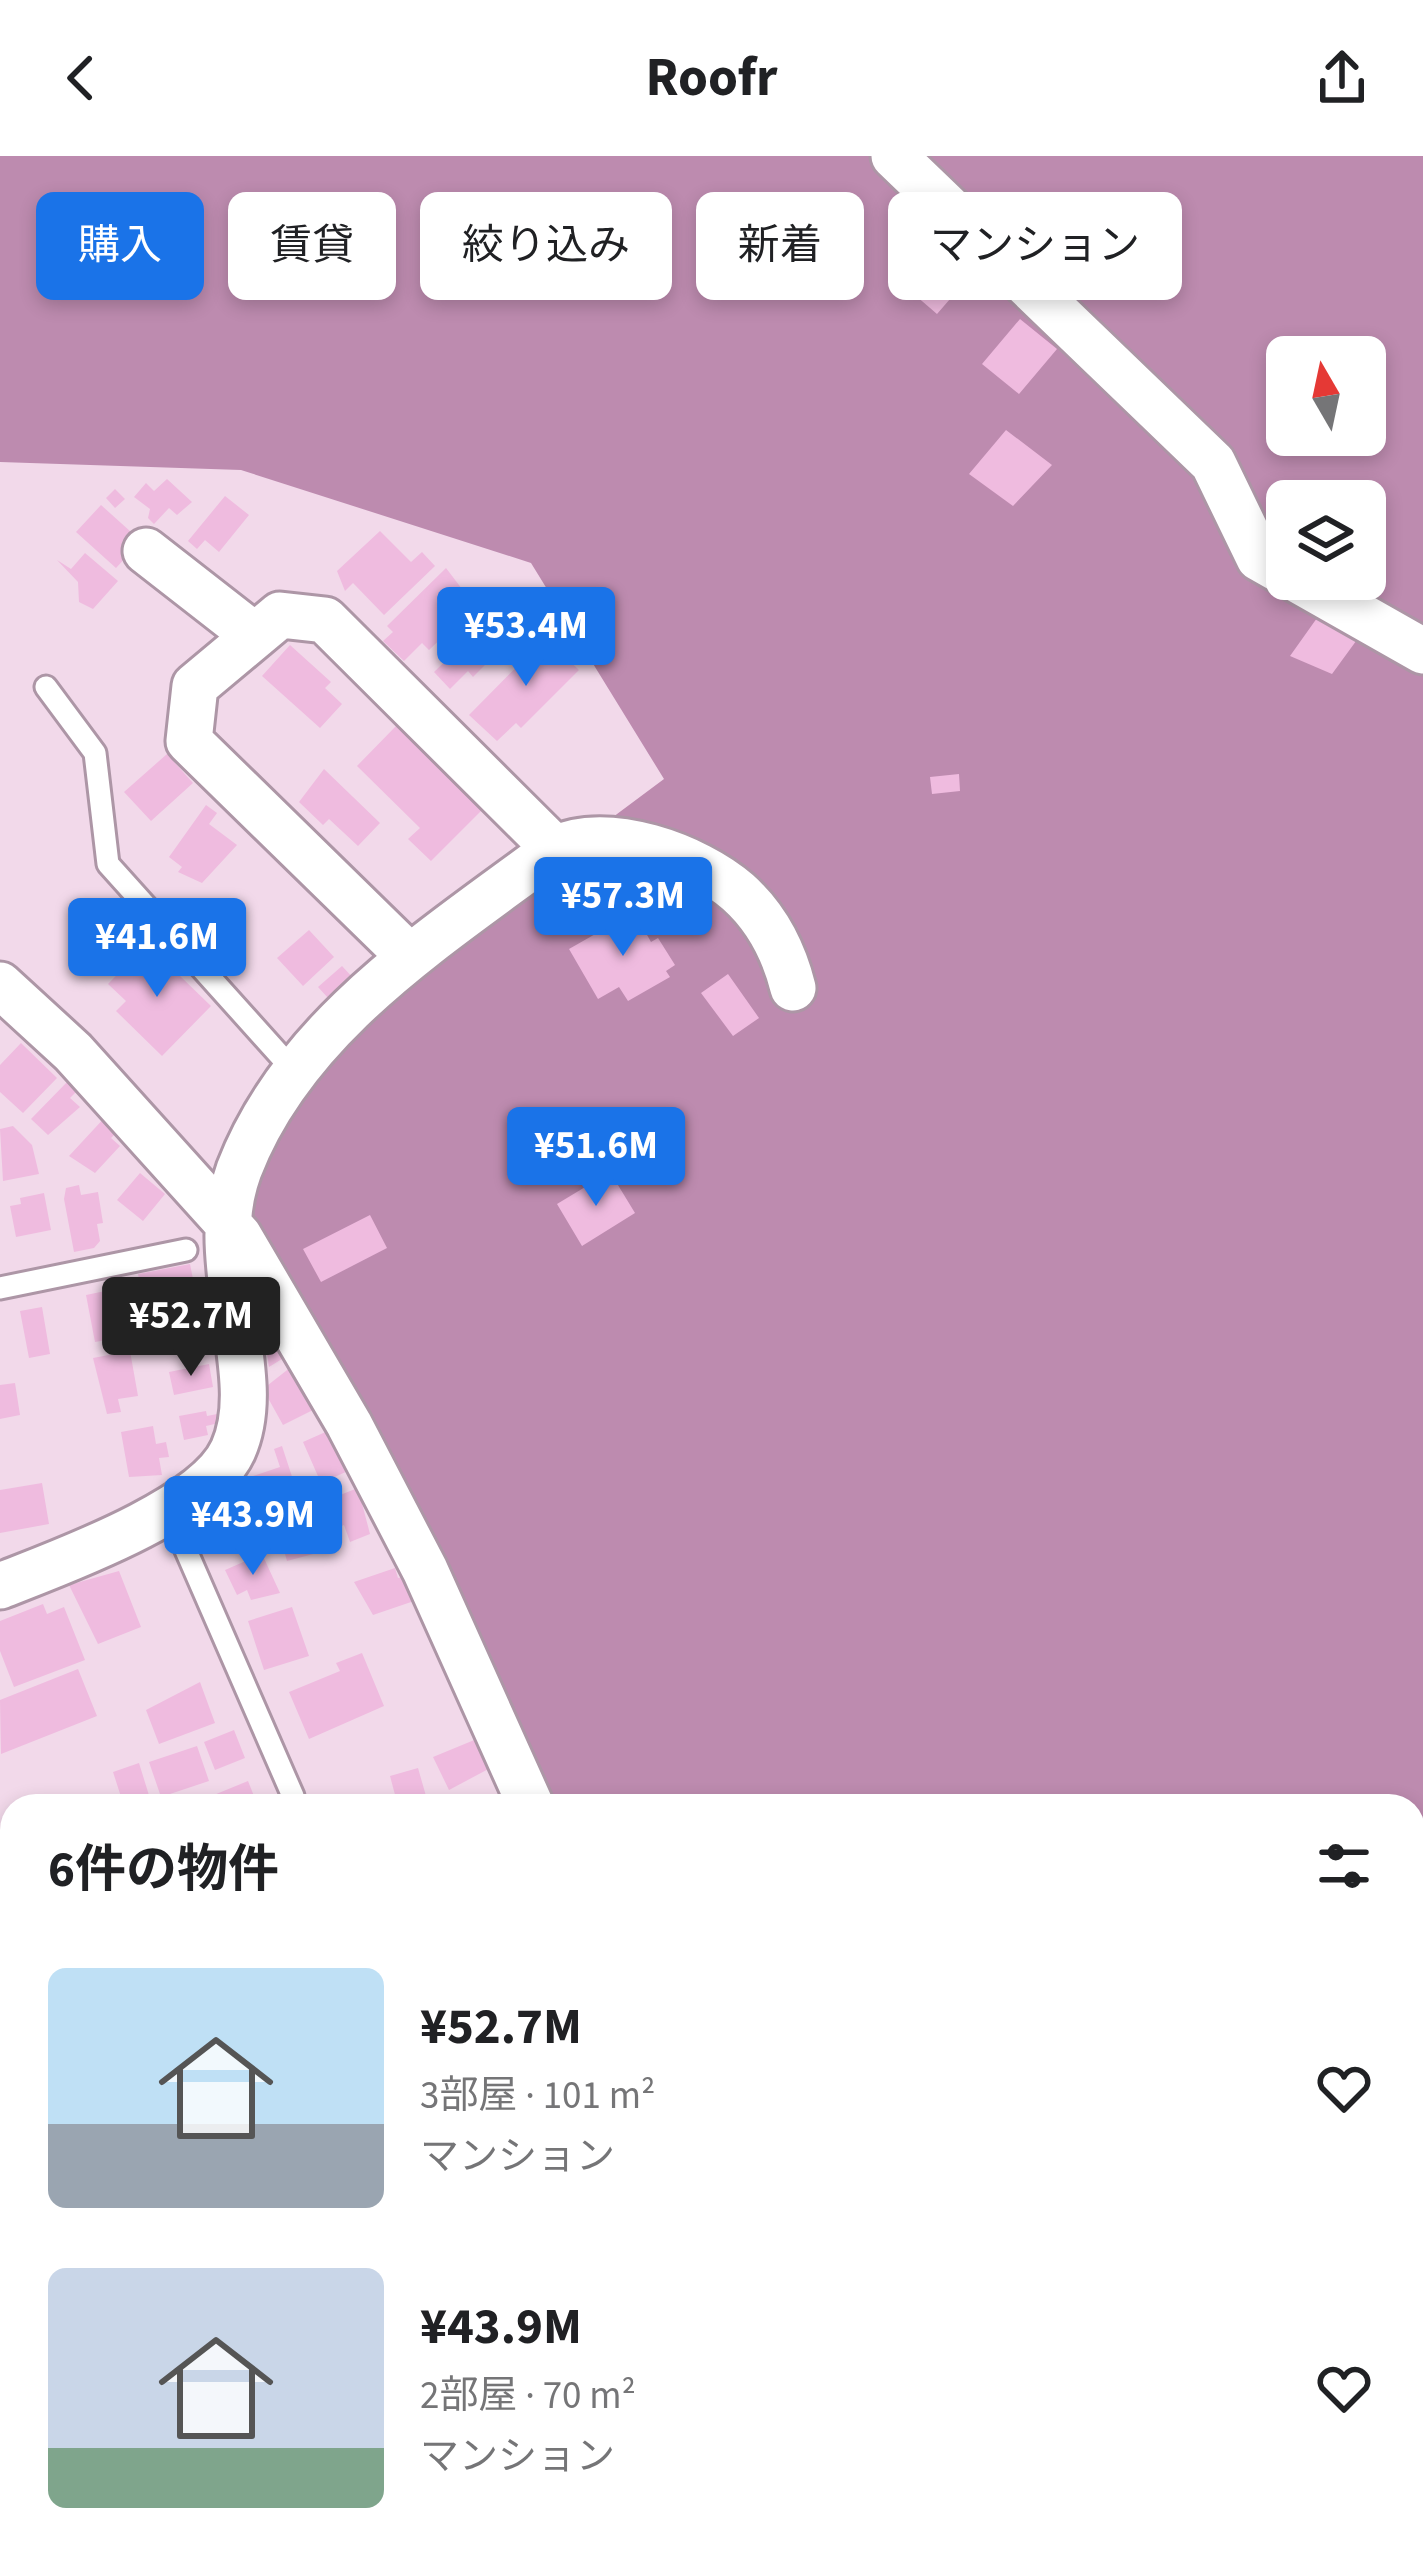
<!DOCTYPE html>
<html lang="ja">
<meta charset="utf-8">
<style>
:root{--surface:#fff;--page:#f6f6f6;--text:#202124;--muted:#757577;--accent:#1a73e8}
body{margin:0;font-family:"Source Sans 3","Noto Sans JP",sans-serif;background:var(--page);color:var(--text);height:100vh;display:flex;flex-direction:column;font-size:45px;white-space:nowrap}
*{box-sizing:border-box;margin:0}
p{font-size:39px;color:var(--muted)}
.icon{flex:none;width:66px;height:66px;fill:none;stroke:currentColor;stroke-width:2;stroke-linecap:round;stroke-linejoin:round}
.map{position:relative;flex:1;overflow:hidden}
.side{position:absolute;left:0px;top:1638px;width:1425px;height:771px;display:flex;flex-direction:column;background:var(--surface);border-radius:36px 36px 0 0;box-shadow:0 6px 18px #0003}
.side>*{flex:none}
.guide{position:absolute;left:36px;top:36px;width:1353px;height:108px;display:flex;gap:24px}
.needle{width:78px;rotate:351deg}
.buttons{position:absolute;left:1266px;top:180px;display:grid;gap:24px}
.buttons a{display:grid;place-items:center;width:120px;height:120px;border-radius:18px;background:var(--surface);box-shadow:0 6px 18px #0003;font-size:60px}
.price{position:absolute;translate:-50% -102px;padding:0 27px;border-radius:12px;background:var(--accent);color:#fff;font-size:39px;line-height:78px;filter:drop-shadow(0 3px 6px #0008)}
.price::after{content:'';position:absolute;left:50%;top:72px;width:36px;height:27px;margin-left:-18px;background:inherit;clip-path:polygon(0 0,100% 0,50% 100%)}
.price.selected{background:#222;color:#fff}
ul{padding:0;list-style:none}
li{display:flex;align-items:center;gap:36px;height:300px;padding:0 48px}
li span{display:grid;place-items:center;flex:none;width:336px;height:240px;border-radius:18px;color:#555}
li>.icon{margin-inline-start:auto}
span .icon{width:144px;height:144px;fill:#fffc;stroke-width:1}
li b{font-size:51px}
h2{display:flex;justify-content:space-between;align-items:center;height:144px;padding:0 48px;font-size:51px}
.chip{padding:0 42px;border-radius:18px;background:var(--surface);box-shadow:0 6px 18px #0003;font-size:42px;line-height:108px}
.chip.selected{background:var(--accent);color:#fff}
header{display:flex;justify-content:space-between;align-items:center;height:156px;padding:0 48px;background:var(--surface);font-size:54px;font-weight:700}
.map>svg:first-child{display:block}
</style>
<header><svg class="icon" aria-label="back" viewBox="0 0 24 24"><path d="M15 5l-7 7 7 7"/></svg>Roofr<svg class="icon" aria-label="share" viewBox="0 0 24 24"><path d="M12 15V3M7 8l5-5 5 5M5 13v7h14v-7"/></svg></header>
<div class="map">
<svg width="1423" height="2408" viewBox="0 0 1423 2408">
<rect width="100%" height="100%" fill="#f2d9ea"/>
<path fill="#bd8baf" fill-rule="evenodd" d="M0,0H1423V2408H206L224,2397H1413V1650H520L247,1089V999L330,883L479,761L664,623L531,407L241,314L0,306ZM1287,201H1365V279H1287ZM1287,345H1365V423H1287Z
M0,2245L12,2251V2397H156L161,2408H0Z"/>
<path fill="#efbbdf" d="M947,88L976,113L937,158L908,133Z
M1020,163L1057,193L1019,238L982,208Z
M1006,274L1052,309L1013,350L969,318Z
M167,323L192,346L177,359L169,352L154,368L148,362L150,353L134,341L146,327L154,335Z
M115,333L125,343L115,352L106,342Z
M225,340L249,359L219,396L205,384L197,393L188,385Z
M101,349L141,385L116,412L76,376Z
M380,375L411,406L422,396L435,410L384,459L353,427L345,435L337,415Z
M85,397L118,425L93,453L79,446L78,426L57,404L71,413Z
M446,412L475,450L429,494L422,487L404,505L383,485L393,476L387,470Z
M1322,455L1359,481L1332,518L1290,500Z
M494,458L515,479L473,521L468,515L450,533L434,516Z
M555,472L563,481L554,490L579,514L521,572L516,567L497,585L469,559Z
M290,489L331,526L325,532L342,548L320,572L262,520Z
M397,569L483,653L431,705L408,683L420,672L357,610Z
M167,598L193,627L151,665L124,636Z
M324,613L380,667L358,690L329,663L323,669L299,646Z
M959,618L960,635L932,638L930,621Z
M206,649L217,657L209,668L237,689L202,727L178,716L182,711L169,701Z
M634,756L651,786L658,782L675,809L666,815L670,821L628,845L619,831L598,843L569,793Z
M309,774L334,801L303,830L277,802Z
M147,788L211,850L162,900L116,855L126,845L108,828Z
M342,810L354,823L329,843L318,831Z
M728,818L759,862L733,880L701,837Z
M21,887L57,922L23,957L0,936V909Z
M68,925L78,934L70,942L80,951L48,979L31,963Z
M107,959L121,972L111,982L120,990L95,1017L69,1000Z
M13,970L32,989L39,1018L3,1025L0,973Z
M610,1016L635,1057L582,1090L557,1048Z
M140,1017L165,1038L143,1065L117,1044Z
M79,1029L81,1039L98,1036L103,1067L97,1068L100,1085L94,1092L74,1096L64,1043L66,1032Z
M44,1037L51,1074L16,1081L10,1050L21,1048L20,1042Z
M370,1059L387,1092L321,1126L303,1093Z
M190,1108L193,1123L174,1127L177,1143L144,1150L138,1118Z
M115,1133L124,1181L95,1186L86,1139Z
M42,1151L50,1198L29,1202L20,1155Z
M206,1160L210,1187L165,1194L161,1167Z
M270,1164L290,1198L269,1211L262,1165Z
M130,1195L138,1240L118,1243L121,1256L107,1258L93,1202Z
M296,1207L319,1251L283,1269L263,1233Z
M209,1208L213,1231L174,1239L169,1216Z
M15,1227L20,1259L0,1263V1229Z
M206,1255L207,1260L217,1258L219,1267L206,1270L208,1279L184,1284L179,1260Z
M153,1270L156,1288L166,1286L169,1301L159,1302L162,1319L129,1321L121,1276Z
M330,1274L348,1315L321,1327L303,1286Z
M282,1290L298,1339L264,1351L253,1320L280,1311L274,1293Z
M42,1327L49,1368L0,1377V1334Z
M358,1332L370,1378L350,1386L344,1369L337,1372L327,1344Z
M238,1344L250,1370L218,1384L207,1358Z
M305,1358L317,1397L287,1405L276,1367Z
M262,1398L280,1437L251,1444L247,1434L237,1439L225,1414Z
M395,1412L398,1422L406,1420L414,1445L373,1459L354,1426Z
M119,1415L141,1471L98,1488L69,1429Z
M43,1448L47,1458L64,1451L85,1504L14,1531L0,1495V1465Z
M292,1451L309,1500L264,1514L248,1465Z
M362,1497L384,1550L309,1583L289,1536L340,1515L336,1507Z
M78,1513L97,1560L1,1598L0,1544Z
M200,1526L215,1567L159,1588L146,1554Z
M234,1574L245,1602L215,1614L204,1586Z
M484,1580L494,1610L449,1634L433,1601Z
M197,1590L209,1625L161,1641L149,1606Z
M139,1607L152,1649L124,1650L113,1616Z
M418,1612L428,1647L398,1650L390,1620Z
M248,1625L258,1650H213L209,1641Z
M12,1806V1838L0,1819Z
M0,2052L12,2055V2096L10,2106L0,2109Z
M12,2165V2201L3,2197Z"/>
<g fill="none" stroke-linecap="round" stroke-linejoin="round">
<defs>
<path id="lane" d="M46,531L95,597L108,708L294,915
M0,1132L186,1094
M168,1353L293,1640
M0,1714L12,1712"/>
<path id="street" d="M894,0L1213,307L1259,402L1287,418
M146,395L255,480
M1296,423L1423,495
M410,801L189,585L195,530L280,459L325,464L555,693
M0,829L73,896L239,1080L349,1268L425,1414L531,1650
M0,1430C61,1406 206,1354 233,1294C252,1252 240,1201 235,1158C229,1108 221,1063 239,1014C294,870 436,782 555,693C607,667 697,700 738,736C766,761 784,796 793,832
M0,1912L12,1928
M1413,2280L1423,2275"/>
</defs>
<use href="#lane" stroke="#ad96a6" stroke-width="27"/>
<use href="#street" stroke="#ad96a6" stroke-width="51"/>
<use href="#lane" stroke="#fff" stroke-width="21"/>
<use href="#street" stroke="#fff" stroke-width="45"/>
</g>
</svg>
<div class="buttons">
<a><svg class="needle" viewBox="-14 -14 28 28"><path d="M0-13l5 13h-10z" fill="#e53935"/><path d="M0 13l5-13h-10z" fill="#757577"/></svg></a>
<a><svg class="icon" aria-label="layers" viewBox="0 0 24 24"><path d="M12 4l9 5-9 5-9-5zM3 14l9 5 9-5"/></svg></a>
</div>
<b class="price" style="left:526px;top:533px">¥53.4M</b>
<b class="price" style="left:623px;top:803px">¥57.3M</b>
<b class="price" style="left:157px;top:844px">¥41.6M</b>
<b class="price" style="left:596px;top:1053px">¥51.6M</b>
<b class="price selected" style="left:191px;top:1223px">¥52.7M</b>
<b class="price" style="left:253px;top:1422px">¥43.9M</b>
<div class="guide">
<a class="chip selected">購入</a>
<a class="chip">賃貸</a>
<a class="chip">絞り込み</a>
<a class="chip">新着</a>
<a class="chip">マンション</a>
</div>
<section class="side">
<h2>6件の物件<svg class="icon" aria-label="filters" viewBox="0 0 24 24"><path d="M4 7h16M4 17h16"/><circle cx="9" cy="7" r="2"/><circle cx="15" cy="17" r="2"/></svg></h2>
<ul>
<li><span style="background:linear-gradient(#bfe0f5 65%,#9aa5b1 0)"><svg class="icon" aria-label="home" viewBox="0 0 24 24"><path d="M3 11l9-7 9 7M6 9v11h12V9"/></svg></span><div><b>¥52.7M</b><p>3部屋 · 101 m²</p><p>マンション</p></div><svg class="icon" aria-label="heart" viewBox="0 0 24 24"><path d="M12 20l-8-8c-3-5 5-10 8-4 3-6 11-1 8 4z"/></svg></li>
<li><span style="background:linear-gradient(#c9d6e8 75%,#7fa58c 0)"><svg class="icon" aria-label="home" viewBox="0 0 24 24"><path d="M3 11l9-7 9 7M6 9v11h12V9"/></svg></span><div><b>¥43.9M</b><p>2部屋 · 70 m²</p><p>マンション</p></div><svg class="icon" aria-label="heart" viewBox="0 0 24 24"><path d="M12 20l-8-8c-3-5 5-10 8-4 3-6 11-1 8 4z"/></svg></li>
</ul>
</section>
</div>
